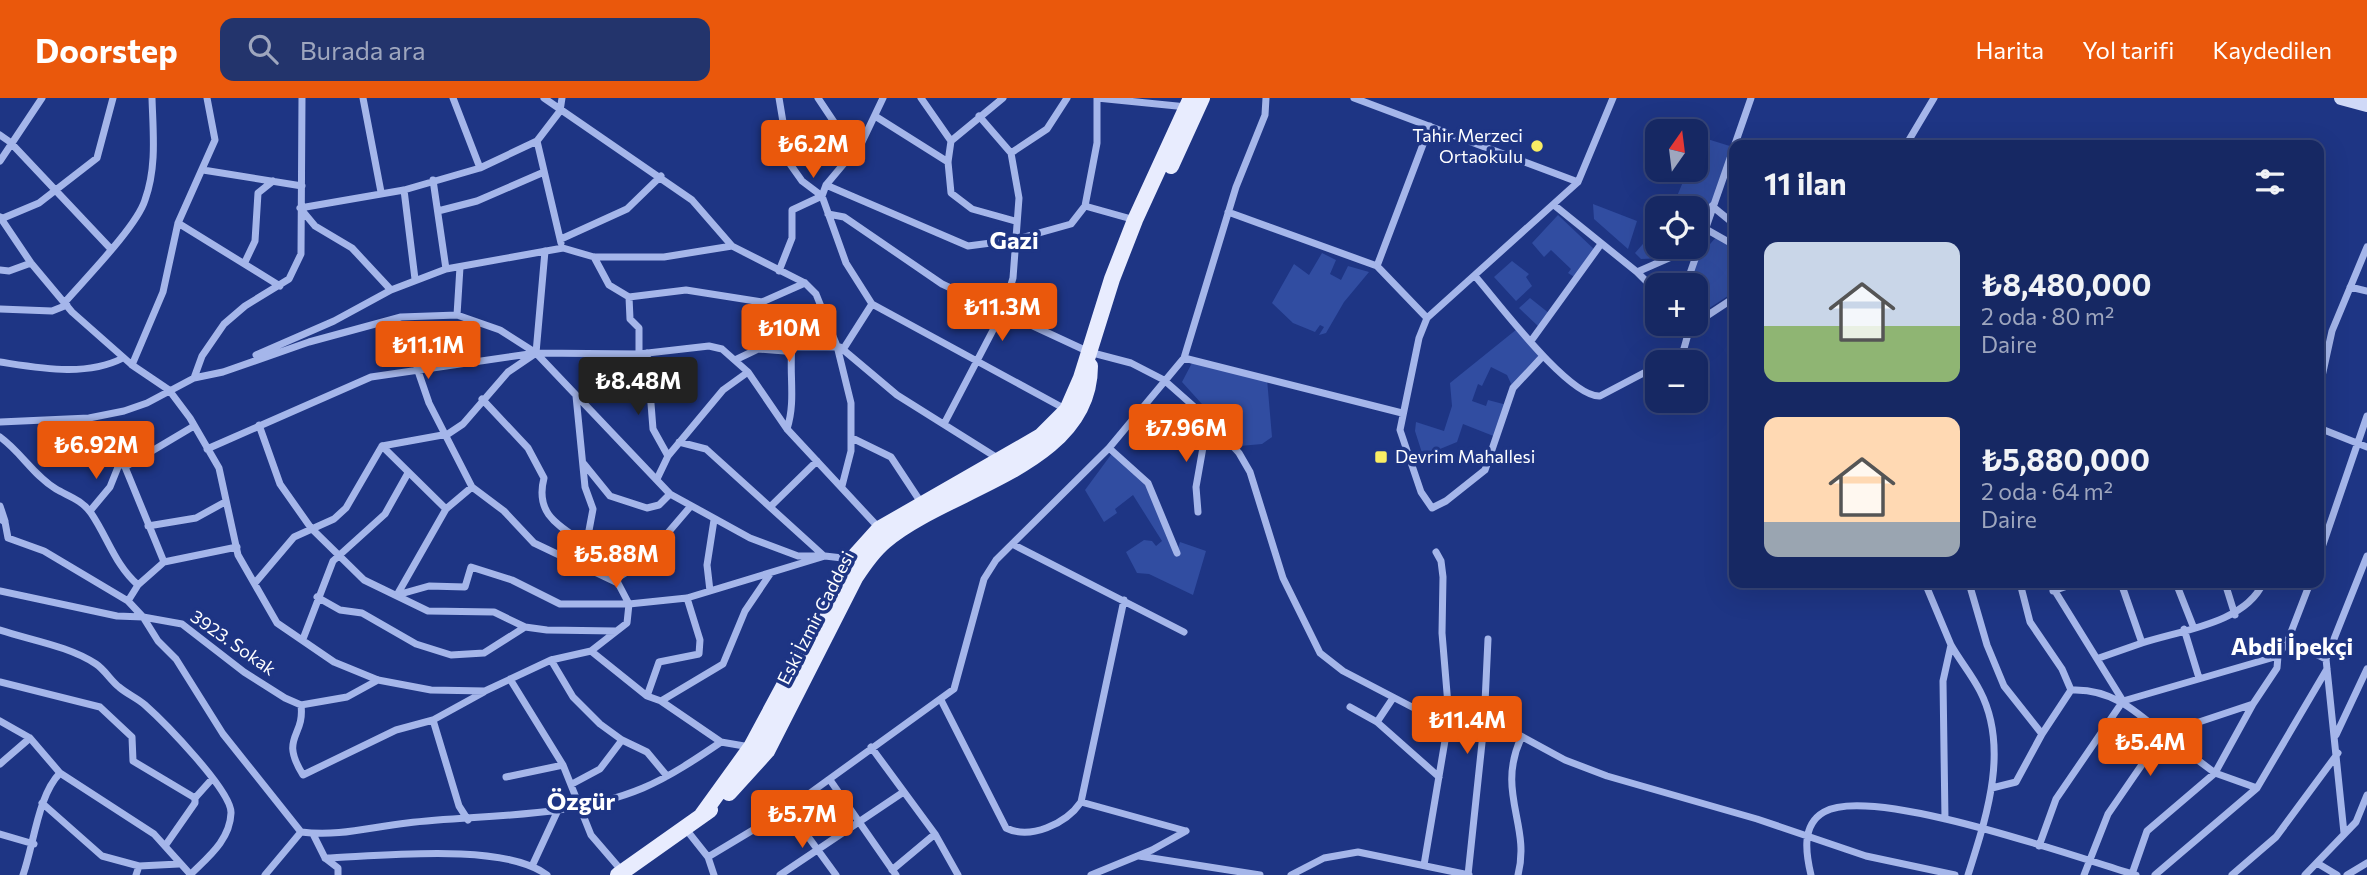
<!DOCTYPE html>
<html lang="tr">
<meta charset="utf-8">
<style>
:root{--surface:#162863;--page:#23346c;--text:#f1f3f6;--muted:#9ea6be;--line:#354478;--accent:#ea580c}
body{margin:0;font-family:Commissioner,sans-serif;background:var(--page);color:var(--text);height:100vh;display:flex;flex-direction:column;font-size:26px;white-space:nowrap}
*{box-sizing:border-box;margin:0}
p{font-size:23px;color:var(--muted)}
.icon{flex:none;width:38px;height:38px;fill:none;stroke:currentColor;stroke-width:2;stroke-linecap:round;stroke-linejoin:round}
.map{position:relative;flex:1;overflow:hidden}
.drawer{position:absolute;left:1729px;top:42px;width:595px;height:448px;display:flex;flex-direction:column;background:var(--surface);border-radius:14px;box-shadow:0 7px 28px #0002,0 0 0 2px var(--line)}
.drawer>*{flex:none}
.needle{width:46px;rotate:14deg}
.fabs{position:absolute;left:1645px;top:21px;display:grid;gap:14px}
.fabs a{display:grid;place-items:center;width:63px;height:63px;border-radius:14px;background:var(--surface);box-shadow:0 7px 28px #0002,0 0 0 2px var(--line);font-size:35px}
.price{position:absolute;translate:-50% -60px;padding:0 16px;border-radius:7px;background:var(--accent);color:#fff;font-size:23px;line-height:46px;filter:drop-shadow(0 2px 4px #0008)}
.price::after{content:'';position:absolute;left:50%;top:42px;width:21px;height:16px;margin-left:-10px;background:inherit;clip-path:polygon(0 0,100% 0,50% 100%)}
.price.on{background:#222;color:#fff}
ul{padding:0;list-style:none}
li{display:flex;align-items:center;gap:21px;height:175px;padding:0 35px}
li span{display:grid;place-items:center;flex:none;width:196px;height:140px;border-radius:14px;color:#555}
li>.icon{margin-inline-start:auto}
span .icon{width:84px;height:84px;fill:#fffc;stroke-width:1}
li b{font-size:30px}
h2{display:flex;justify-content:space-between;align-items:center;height:84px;padding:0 35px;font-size:30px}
header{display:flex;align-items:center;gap:42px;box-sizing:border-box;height:98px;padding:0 35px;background:var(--accent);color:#fff}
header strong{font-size:33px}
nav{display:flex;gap:38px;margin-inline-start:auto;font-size:24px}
.search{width:490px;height:63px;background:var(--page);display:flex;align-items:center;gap:18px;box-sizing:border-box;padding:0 24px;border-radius:14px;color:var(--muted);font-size:26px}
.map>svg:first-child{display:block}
</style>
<header>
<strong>Doorstep</strong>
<div class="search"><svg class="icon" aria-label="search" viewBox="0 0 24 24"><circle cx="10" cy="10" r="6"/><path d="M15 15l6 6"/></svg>Burada ara</div>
<nav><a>Harita</a><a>Yol tarifi</a><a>Kaydedilen</a></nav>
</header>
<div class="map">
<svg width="2367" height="777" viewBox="0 0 2367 777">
<rect width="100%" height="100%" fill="#1e3584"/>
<path fill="#314da1" d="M1704,40L1733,49L1704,130L1696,137V110H1672L1688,72H1696V56Z
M1593,106L1637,123L1628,151L1594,121Z
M1558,117L1596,153L1576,180L1568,175L1571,171L1551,152L1544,159L1532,145Z
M1657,130V149H1682L1664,160L1641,161L1635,155Z
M1717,138L1734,147V194L1708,211L1692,167Z
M1322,155L1336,162L1330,176L1341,182L1348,168L1369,174L1344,204L1326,235L1319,237L1324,229L1320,227L1315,234L1293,225L1272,205L1294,166L1309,177Z
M1512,163L1529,176L1526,179L1532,188L1516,203L1494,179Z
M1530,200L1550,216L1540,230L1519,210Z
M1517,231L1543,258L1513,290L1507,277L1491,269L1482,288L1478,286L1472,303L1486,308L1488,302L1507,307L1496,339L1463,326L1457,344L1423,358L1415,333L1416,324L1444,333L1452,308L1450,285Z
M1193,263L1267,281L1272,339L1262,346L1240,348L1182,284Z
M1113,354L1148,385L1177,453L1180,444L1206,453L1193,497L1149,476L1137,475L1126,454L1144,442L1152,443L1156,448L1162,443L1133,397L1115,411L1117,415L1104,424L1085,392Z"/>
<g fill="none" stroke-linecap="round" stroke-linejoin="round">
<path stroke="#a5b6ea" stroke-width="7" d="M363,0L381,94
M453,0L480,70
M544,0L692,102L732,148L805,185L816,196L837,248L851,305V353L842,388
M779,0L790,66L802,83L822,98L846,165L872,206L844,250
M818,0L834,24L862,44
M921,0L951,43
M1003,0L951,43L948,64L951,95L972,111L1015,123
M1097,0L1187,9
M1354,0L1578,84
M875,18L948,64
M0,37L10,44L110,150
M537,43L561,145
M1906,47L1934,0
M1011,55L1047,31L1067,0
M0,63L42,0
M203,72L302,88
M433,82L446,171
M826,87L968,148L1014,142L1071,126L1085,108L1135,122
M404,92L415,181
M1554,107L1637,174
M1085,108L1097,45V0
M1712,108L1734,126
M438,113L477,103L544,74
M1228,114L1377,168L1427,220L1419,240L1400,332L1421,394L1432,410L1446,403L1485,372L1513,290L1543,258
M828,116L844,119L942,186L1089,254L1131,265L1164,282L1208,321L1239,355L1250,374L1283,480L1320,555L1343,573L1412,609L1508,631L1565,662L1607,678L1757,721L1866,758L1955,777
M0,119L31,165L72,214L132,267L169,292L190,320L219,370L238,457L277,525L334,564L378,582L431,592L485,593L551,562L591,553L647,598L661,603L721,644L750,649
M1,121L39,105L97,60L113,0
M178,125L280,188
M1704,130L1734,147
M561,141L627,111L661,78
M594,159L609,187L629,199L630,221L639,230V256
M245,164L255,143L258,95L273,83
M1377,168L1430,28
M0,172L9,173L31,165
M779,173L792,140V112L822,98L826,87L862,44L883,0
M1475,178C1497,203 1569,300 1600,298L1657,268
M1686,187L1751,0
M2350,189L2367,193
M391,192L352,150L315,128L300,110L404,92L480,70L537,43L560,13L562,0
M1657,194L1637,174L1669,160L1682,149
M629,199L686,192L762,204L805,185
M65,204C85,181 137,128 145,102C157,69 153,34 152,0
M872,206L1067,312
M0,211L52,213L67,207
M457,217L460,169
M1427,220L1578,84L1613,0
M1696,225L1734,200
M1531,243L1601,146
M647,255L653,331L668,358L657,381
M256,257L334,223L391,192L446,171L563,150L594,159H664L732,148
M1184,260L1402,315
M735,262L758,251L785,253L792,249H840L897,297L999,361
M0,264C40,270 86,279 123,260
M1664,264L1683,254L1690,229L1695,226
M132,267L163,194L178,125L215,42L207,0
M417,270L429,305L472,389L504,413L534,445L618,485L629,506L627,525L591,553
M194,280L202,258L224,226L245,208L289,181L301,156L302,0
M2319,292L2332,233L2367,149
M576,298L585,389L593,411L587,443
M482,301L528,350L544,380C529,438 600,432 618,485
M89,320L94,358L120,364L125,369
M0,324L89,320L124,313L147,305L194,280L223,274L309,244L401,219L457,217L500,232L536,255L639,256L709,248L722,251L748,274L787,331L879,430
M944,326L1003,213L1013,180L1019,100L1011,55L979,18
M259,327L280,386L311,430L364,482L428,513L494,514L525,529L547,532L616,533
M2319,330L2367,349
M787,331C796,303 789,277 792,249
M0,339C21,354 33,377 56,391C68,398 82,402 91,415C108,440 115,467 138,487L128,503L143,519L182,526L244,574L285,600L301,607L347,599L378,582
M852,340L891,359L922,406
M679,344L706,351L824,458
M382,348L446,411
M1109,350L1148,385L1177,455
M207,351L371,279L536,255L545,153
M668,358L723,292L748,274
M584,366L610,398L647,410L659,407L670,396
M0,408L5,423
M770,409L817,363
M90,413L110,389L120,364
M1198,414L1196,389L1208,321
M0,421L5,424L8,440L44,453L128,503
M148,428L196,420L225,404
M1014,447L1184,534
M2319,458L2367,318
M164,464L125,369L194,328
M617,480L642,465L690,409
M255,485L294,439L334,421L346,410L382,348L448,336L463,326L508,274L536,255L670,396L750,440L798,458H825
M1925,485L1951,547L1943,583L1945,721
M1969,485L1987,547L2004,588L2042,636
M2020,485L2030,524L2062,571L2071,592
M2050,485L2123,603L2278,558L2288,542L2310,485
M2176,485L2193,528
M2225,485L2235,517
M138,487L164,464L237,449
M0,493L117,518L143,519L158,543L176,561L223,636L301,734C338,739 371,729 407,725C484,716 569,721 643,690C671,678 696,661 721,644
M710,493L707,467L714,422
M2053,493L2076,485
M397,497L429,488L465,489L471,469L512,482L560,506H629L687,500L825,458L851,461
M397,497L446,411L472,389
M317,499L340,512L362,515L416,546L451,557L484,555L525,529
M2184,531L2199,580
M0,532C30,542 69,548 96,566C105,572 111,583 119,589C127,596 137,600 145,607C163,623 232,693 231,715C230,742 208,759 191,776
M303,541L333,463L385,416L408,375
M2288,542L2326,561
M2142,545C2182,532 2245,525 2263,485
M1951,547C1960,563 1972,577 1980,593C2010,651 1986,720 1968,777
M2099,560L2142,545L2121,485
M551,562L573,599L600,626L622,642L647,654L667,678
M510,581L563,667L591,737L622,773
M0,584L100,609L132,639L133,663L195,700V705L165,748
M647,598L659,564L699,556L700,542L687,500
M941,602L1006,730C1030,742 1066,726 1081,704L1124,502
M661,603L723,566L745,513L770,476
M301,607C305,640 279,638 303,677L396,632L433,622L459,708L468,722
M1350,609L1377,624L1439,679
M433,622L484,594
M0,623L30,640L60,675L154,736L191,777
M1377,624L1393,600
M2163,636L2253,606L2277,570L2278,558
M2163,636L2215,675L2257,690
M2336,637L2367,571
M871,649L935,736L958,777
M0,666L30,640
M506,679L563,667
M830,682L896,777
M572,686L600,671L622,642
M1992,690L2016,684L2042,636L2071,592C2110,590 2135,612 2163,636L2108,716L2084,777
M195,700L212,681
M1081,704L1186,733
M42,705L102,758L139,768
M788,711L836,777
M685,730L708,759L714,777
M2344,735L2326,561L2367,458
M0,736L34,746
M313,736L325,760L338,770V777
M2039,748L2056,701L2123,603
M1139,758L1260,777
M708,759L788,711L954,591L984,481L996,462L1109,350L1184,260L1236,89L1265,17L1266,0
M325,760C380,758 504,744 547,777
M2317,765L2337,777
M533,766L558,712
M1424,767L1449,619L1442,535L1443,479L1441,463L1436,454
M892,772L935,736
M2132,776L2147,733L2215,675L2253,606
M23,777C34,746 38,697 60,675
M136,777L139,768L179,766
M265,777L301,734
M780,777L902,695
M1091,777L1152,752L1186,733
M1291,777L1324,760L1358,754L1469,777
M1468,777L1484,626L1488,541
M1518,777C1531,727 1496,695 1521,640
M1811,777C1806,756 1801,727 1824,714C1872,686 2078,760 2136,777
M2155,777L2257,690L2327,571
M2232,777L2276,739L2338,655
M2305,777L2356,724L2367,697
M2347,777L2367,765"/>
<path stroke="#d0d9f7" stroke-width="14" d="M2341,0L2367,7"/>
<path stroke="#e8ecfe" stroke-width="16" d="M1171,68L1202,0
M729,695L767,653L855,480C864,466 873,453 885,443C949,389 1090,368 1090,268
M702,717L751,649L852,461L879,431L1041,338L1067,312L1081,280L1112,181L1135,122L1191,0
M618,777L710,712"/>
</g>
<g fill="#f9ed64" stroke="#1e3584" stroke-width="2.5">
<circle cx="1537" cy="48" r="7"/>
<rect x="1374" y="352" width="14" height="14" rx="3.5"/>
</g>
<g text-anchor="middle" stroke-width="7" stroke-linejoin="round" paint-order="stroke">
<g font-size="18" fill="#fff" stroke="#1e3584" text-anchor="end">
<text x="1523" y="44">Tahir Merzeci<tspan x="1523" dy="21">Ortaokulu</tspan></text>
<text x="1395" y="365" text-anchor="start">Devrim Mahallesi</text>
</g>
<g font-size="18" fill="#fff" stroke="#1e3584">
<text transform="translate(816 520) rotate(-63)" y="6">Eski İzmir Caddesi</text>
<text transform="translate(233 545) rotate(35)" y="6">3923. Sokak</text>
</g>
<g font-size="24" font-weight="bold" fill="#fff" stroke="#1e3584">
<text x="1014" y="151">Gazi</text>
<text x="2292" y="557">Abdi İpekçi</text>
<text x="581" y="712">Özgür</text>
</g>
</g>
</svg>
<div class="fabs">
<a><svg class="needle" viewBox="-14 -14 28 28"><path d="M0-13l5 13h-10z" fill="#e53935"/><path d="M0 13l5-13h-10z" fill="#9ea6be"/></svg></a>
<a><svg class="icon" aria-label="locate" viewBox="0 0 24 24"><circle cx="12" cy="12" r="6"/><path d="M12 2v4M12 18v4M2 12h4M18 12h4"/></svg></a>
<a>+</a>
<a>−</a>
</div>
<b class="price" style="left:813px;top:82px">₺6.2M</b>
<b class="price" style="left:1002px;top:245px">₺11.3M</b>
<b class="price" style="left:789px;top:266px">₺10M</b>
<b class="price" style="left:428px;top:283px">₺11.1M</b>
<b class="price on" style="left:638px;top:319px">₺8.48M</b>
<b class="price" style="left:1186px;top:366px">₺7.96M</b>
<b class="price" style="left:96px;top:383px">₺6.92M</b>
<b class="price" style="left:616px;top:492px">₺5.88M</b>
<b class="price" style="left:1467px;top:658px">₺11.4M</b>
<b class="price" style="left:2150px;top:680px">₺5.4M</b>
<b class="price" style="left:802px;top:752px">₺5.7M</b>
<section class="drawer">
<h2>11 ilan<svg class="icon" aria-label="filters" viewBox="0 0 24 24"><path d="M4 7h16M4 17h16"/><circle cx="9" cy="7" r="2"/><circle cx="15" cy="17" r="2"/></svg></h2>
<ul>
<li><span style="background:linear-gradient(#c9d6e8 60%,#8fb573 0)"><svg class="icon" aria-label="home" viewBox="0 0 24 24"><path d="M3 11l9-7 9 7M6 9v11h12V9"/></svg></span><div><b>₺8,480,000</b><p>2 oda · 80 m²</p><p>Daire</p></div></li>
<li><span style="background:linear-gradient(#ffd9b3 75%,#9aa5b1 0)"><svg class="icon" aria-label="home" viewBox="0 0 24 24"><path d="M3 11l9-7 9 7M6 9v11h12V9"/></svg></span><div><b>₺5,880,000</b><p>2 oda · 64 m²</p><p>Daire</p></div></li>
</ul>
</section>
</div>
